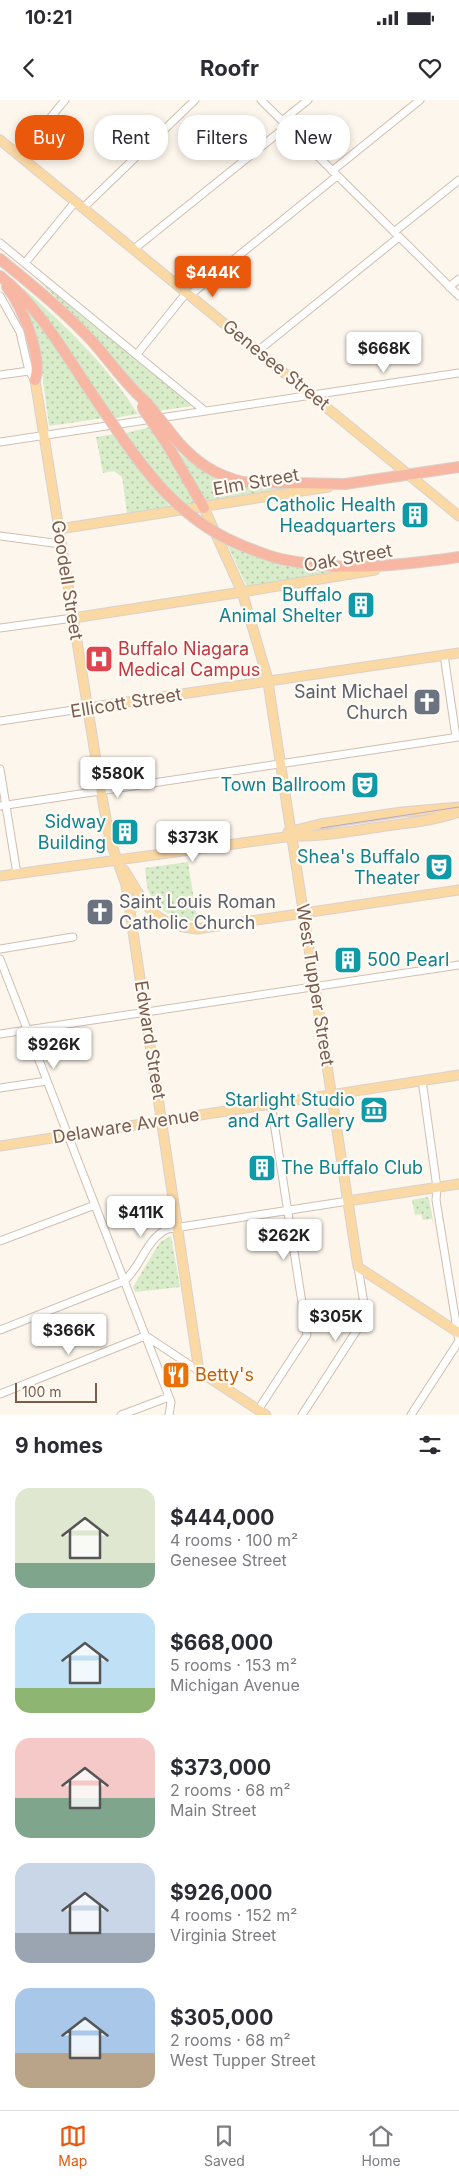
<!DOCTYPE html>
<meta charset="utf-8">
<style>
:root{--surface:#fff;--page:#f7f7f7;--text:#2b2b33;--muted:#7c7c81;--line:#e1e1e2;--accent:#ea580c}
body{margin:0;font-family:Inter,sans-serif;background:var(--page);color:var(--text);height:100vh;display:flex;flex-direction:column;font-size:19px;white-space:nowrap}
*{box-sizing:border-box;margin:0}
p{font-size:16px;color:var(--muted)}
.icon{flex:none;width:28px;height:28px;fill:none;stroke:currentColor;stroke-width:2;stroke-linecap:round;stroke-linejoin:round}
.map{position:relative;height:1315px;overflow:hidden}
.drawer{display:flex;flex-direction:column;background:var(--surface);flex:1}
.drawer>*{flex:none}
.top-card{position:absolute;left:15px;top:15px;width:430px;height:45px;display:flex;gap:10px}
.scale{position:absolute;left:15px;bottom:12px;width:82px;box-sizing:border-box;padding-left:5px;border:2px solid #7a5c4d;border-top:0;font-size:14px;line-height:18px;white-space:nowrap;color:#7a5c4d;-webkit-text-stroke:4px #fffaf3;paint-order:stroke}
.price{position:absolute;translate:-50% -42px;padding:0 11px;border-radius:5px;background:#fff;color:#222;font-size:16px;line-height:32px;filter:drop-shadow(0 1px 2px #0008)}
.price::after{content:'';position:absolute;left:50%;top:30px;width:15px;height:11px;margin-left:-8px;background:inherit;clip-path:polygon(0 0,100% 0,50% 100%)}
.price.on{background:var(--accent);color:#fff}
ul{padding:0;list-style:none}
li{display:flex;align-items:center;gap:15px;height:125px;padding:0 15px}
li span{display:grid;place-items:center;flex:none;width:140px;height:100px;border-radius:15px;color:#555}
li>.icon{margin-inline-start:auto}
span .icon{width:60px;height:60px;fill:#fffc;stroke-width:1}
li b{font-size:21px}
h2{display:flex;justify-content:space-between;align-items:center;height:60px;padding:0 15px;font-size:21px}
.tag{padding:0 18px;border-radius:20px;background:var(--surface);box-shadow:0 2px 8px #0003;font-size:18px;line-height:45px}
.tag.on{background:var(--accent);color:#fff}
.status{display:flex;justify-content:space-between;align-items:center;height:35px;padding:0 25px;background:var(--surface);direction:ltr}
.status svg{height:14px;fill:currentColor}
header{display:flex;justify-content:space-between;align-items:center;height:65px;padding:0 15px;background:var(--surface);font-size:22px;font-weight:700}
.dock{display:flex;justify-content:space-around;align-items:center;height:70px;border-top:1px solid var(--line);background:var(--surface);font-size:14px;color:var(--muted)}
.dock a{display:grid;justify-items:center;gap:2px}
.dock .on{color:var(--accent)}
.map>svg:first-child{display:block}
</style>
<div class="status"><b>10:21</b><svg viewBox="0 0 49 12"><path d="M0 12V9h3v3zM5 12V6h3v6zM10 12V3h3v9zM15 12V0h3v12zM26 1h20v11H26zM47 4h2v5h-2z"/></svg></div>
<header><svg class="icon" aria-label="back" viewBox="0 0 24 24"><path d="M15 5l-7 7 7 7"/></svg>Roofr<svg class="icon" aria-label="heart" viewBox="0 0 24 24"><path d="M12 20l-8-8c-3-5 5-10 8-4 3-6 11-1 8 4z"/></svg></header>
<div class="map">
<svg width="459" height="1315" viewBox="0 0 459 1315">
<defs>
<pattern id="grass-dots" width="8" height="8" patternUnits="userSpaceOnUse" patternTransform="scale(1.25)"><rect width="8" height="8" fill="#d8ecc9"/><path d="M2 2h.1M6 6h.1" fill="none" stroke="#b4c2a5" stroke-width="1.8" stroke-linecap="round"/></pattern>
</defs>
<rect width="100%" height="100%" fill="#fdf6ec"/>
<path fill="url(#grass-dots)" d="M38,180L180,294L192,306L158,311L90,231Z
M22,187C65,225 107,265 138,314L114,318L60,236Z
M22,203L31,213L104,318L49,326L39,249Z
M150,327L169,355L195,404L184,405L149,367L126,333Z
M114,334L171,408L127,413L122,377L114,371L103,373L96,337Z
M177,352L204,371L217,378L292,388L210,403L206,401Z
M228,446C270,463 302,471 347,471L247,487Z
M188,762L196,813H201L202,820C180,823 159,813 149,792C146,785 146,776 145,768Z
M427,1097L429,1099L434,1125L432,1119L423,1120L421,1114L415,1115L412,1100Z
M171,1136L180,1187L135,1192L133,1187L160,1142Z"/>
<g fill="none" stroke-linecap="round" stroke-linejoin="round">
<defs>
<path id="minor" d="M261,0L459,196
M282,21L308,0
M19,56L65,0
M332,71L420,0
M83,108L195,0
M394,132L459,80
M0,143L205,311
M134,149L287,26
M25,163L75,102
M449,187L459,179
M190,195L337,76
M0,196L20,232L29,271L35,280
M259,250L399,137
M137,254L187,192
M0,275L29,271
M0,342L459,273
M0,436L61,444
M0,528L73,518
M444,555L456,637
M0,621L87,608
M0,669L17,774
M0,706L459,637
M0,849L73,837
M0,859L171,1302L169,1315
M0,934L459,865
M0,988L47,981
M0,1141L95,1105
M0,1230L124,1181C142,1166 146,1138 168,1129L348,1101
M146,1236L199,1271
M0,1294L145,1236
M258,1310L307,1235L271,1003
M121,1315L169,1297
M302,1315L366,1216L358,1167
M411,1315L459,1241L436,1100L437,1088L422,980"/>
<path id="major" d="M0,40L459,416
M35,280L102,697L110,740L126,785L199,1271L266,1315
M204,408L242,492L267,576L358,1167L459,1233
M59,429L328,387
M73,518L242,492L375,470
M87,608L459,553
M288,732L320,724L402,712L459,707
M124,770C146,805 152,825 197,829L459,790
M0,776L292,736C321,737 351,731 380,727C406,723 434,721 459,712
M0,1046L459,975
M348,1101L459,1084"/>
<path id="highway" d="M0,159C32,185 63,210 91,240C110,261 126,285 147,303
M0,176C42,209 69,261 99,304
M7,187C22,206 43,257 35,280
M178,342C197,363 215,375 243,382L345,384L459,367
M167,344L204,408
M241,445C254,450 267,456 281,459C341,472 398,466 459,457"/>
</defs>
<use href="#minor" stroke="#d1beb0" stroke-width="9"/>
<use href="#major" stroke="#dad1cd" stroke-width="11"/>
<use href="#highway" stroke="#dad1cd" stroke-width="12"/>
<use href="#minor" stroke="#fff" stroke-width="7"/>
<use href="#major" stroke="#fbd9a5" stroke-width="9"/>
<use href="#highway" stroke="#f7b7a3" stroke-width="10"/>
<path stroke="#b9a8c9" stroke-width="1" d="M321,728L459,707"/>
<defs>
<path id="highway-bridge" d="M147,303L178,342
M99,304C138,361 174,418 241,445
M142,307L167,344"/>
</defs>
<use href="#highway-bridge" stroke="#dad1cd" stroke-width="12" stroke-linecap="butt"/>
<use href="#highway-bridge" stroke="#f7b7a3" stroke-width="10"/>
</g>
<defs>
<symbol id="building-square" viewBox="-11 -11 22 22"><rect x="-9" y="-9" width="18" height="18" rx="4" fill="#0f9aa8" stroke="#fffaf3"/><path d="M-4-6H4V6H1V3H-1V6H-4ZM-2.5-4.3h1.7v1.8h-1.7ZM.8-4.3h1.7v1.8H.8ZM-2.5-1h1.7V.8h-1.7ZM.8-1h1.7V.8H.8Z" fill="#fff"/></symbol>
<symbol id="hospital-square" viewBox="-11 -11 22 22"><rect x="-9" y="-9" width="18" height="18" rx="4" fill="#e0444e" stroke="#fffaf3"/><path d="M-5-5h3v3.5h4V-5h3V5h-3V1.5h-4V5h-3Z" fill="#fff"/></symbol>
<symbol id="church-square" viewBox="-11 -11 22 22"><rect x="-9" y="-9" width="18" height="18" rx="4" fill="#6b7280" stroke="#fffaf3"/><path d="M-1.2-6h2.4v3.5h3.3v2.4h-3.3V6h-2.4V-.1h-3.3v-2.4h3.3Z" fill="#fff"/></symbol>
<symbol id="theatre-square" viewBox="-11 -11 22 22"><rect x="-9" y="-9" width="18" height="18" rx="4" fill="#0f9aa8" stroke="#fffaf3"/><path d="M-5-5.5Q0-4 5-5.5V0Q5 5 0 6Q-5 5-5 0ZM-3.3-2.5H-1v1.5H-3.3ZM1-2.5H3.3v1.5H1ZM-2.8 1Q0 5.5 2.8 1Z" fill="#fff"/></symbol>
<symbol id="museum-square" viewBox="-11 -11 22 22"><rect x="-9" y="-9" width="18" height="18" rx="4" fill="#0f9aa8" stroke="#fffaf3"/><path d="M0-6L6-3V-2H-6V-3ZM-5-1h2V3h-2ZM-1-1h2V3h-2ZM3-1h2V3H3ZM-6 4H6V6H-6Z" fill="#fff"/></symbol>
<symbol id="restaurant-square" viewBox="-11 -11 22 22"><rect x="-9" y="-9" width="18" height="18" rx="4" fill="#e8710a" stroke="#fffaf3"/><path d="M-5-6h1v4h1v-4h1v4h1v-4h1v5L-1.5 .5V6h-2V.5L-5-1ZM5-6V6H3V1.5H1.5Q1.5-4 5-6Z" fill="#fff"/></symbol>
</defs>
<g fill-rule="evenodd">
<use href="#building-square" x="399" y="399" width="32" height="32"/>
<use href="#building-square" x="345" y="489" width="32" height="32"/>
<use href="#hospital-square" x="83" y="543" width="32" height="32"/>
<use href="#church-square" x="411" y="586" width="32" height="32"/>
<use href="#theatre-square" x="349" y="669" width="32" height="32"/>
<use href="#building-square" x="109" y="716" width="32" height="32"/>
<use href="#theatre-square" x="423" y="751" width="32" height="32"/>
<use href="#church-square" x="84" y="796" width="32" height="32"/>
<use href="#building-square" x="332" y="844" width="32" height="32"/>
<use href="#museum-square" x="358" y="994" width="32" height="32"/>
<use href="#building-square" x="246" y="1052" width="32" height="32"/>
<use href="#restaurant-square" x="160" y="1259" width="32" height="32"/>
</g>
<g text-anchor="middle" stroke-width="4.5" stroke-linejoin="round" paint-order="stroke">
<g font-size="18" fill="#7a5c4d" stroke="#fffaf3">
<text transform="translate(276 265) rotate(39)" y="6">Genesee Street</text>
<text transform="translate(256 382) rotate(-10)" y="6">Elm Street</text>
<text transform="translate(348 458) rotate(-10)" y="6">Oak Street</text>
<text transform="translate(67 480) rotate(81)" y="6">Goodell Street</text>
<text transform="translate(126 603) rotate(-9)" y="6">Ellicott Street</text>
<text transform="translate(315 885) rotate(81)" y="6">West Tupper Street</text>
<text transform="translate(150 940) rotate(81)" y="6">Edward Street</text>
<text transform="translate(126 1026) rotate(-9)" y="6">Delaware Avenue</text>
</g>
<g font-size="18" fill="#0d838f" stroke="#fffaf3" text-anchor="end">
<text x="396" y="411">Catholic Health<tspan x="396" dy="21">Headquarters</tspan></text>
<text x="342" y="501">Buffalo<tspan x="342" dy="21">Animal Shelter</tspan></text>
<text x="346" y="691">Town Ballroom</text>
<text x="106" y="728">Sidway<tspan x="106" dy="21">Building</tspan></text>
<text x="420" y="763">Shea's Buffalo<tspan x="420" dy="21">Theater</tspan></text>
<text x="367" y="866" text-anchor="start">500 Pearl</text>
<text x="355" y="1006">Starlight Studio<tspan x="355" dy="21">and Art Gallery</tspan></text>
<text x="281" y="1074" text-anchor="start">The Buffalo Club</text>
</g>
<g font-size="18" fill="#be3a42" stroke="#fffaf3" text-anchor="start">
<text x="118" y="555">Buffalo Niagara<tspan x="118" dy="21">Medical Campus</tspan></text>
</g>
<g font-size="18" fill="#5b616d" stroke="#fffaf3" text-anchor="end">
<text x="408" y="598">Saint Michael<tspan x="408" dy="21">Church</tspan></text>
<text x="119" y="808" text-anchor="start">Saint Louis Roman<tspan x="119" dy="21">Catholic Church</tspan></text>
</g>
<g font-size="18" fill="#c56008" stroke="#fffaf3" text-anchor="start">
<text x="195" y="1281">Betty's</text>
</g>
</g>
</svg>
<div class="scale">100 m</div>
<b class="price on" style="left:213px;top:198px">$444K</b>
<b class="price" style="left:384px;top:274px">$668K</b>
<b class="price" style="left:118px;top:699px">$580K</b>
<b class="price" style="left:193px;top:763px">$373K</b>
<b class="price" style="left:54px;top:970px">$926K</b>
<b class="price" style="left:141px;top:1138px">$411K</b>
<b class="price" style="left:284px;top:1161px">$262K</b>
<b class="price" style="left:336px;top:1242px">$305K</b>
<b class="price" style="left:69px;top:1256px">$366K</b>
<div class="top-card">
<a class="tag on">Buy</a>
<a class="tag">Rent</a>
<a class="tag">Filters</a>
<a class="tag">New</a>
</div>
</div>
<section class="drawer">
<h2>9 homes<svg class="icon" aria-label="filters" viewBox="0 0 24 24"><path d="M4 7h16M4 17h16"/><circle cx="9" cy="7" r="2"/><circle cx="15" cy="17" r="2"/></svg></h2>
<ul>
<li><span style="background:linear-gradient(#dfe7d0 75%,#7fa58c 0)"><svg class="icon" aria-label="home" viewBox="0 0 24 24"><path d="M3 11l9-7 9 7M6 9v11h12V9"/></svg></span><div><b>$444,000</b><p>4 rooms · 100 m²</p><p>Genesee Street</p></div></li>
<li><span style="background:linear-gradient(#bfe0f5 75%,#8fb573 0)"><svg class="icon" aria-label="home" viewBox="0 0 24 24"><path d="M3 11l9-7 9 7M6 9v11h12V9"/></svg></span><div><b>$668,000</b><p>5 rooms · 153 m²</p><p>Michigan Avenue</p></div></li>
<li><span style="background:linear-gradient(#f6c9c9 60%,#7fa58c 0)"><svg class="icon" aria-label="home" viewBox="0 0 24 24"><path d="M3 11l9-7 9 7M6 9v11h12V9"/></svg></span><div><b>$373,000</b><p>2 rooms · 68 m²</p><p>Main Street</p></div></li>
<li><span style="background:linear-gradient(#c9d6e8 70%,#9aa5b1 0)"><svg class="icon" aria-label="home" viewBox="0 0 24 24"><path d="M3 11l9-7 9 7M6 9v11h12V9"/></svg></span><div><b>$926,000</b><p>4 rooms · 152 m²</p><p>Virginia Street</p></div></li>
<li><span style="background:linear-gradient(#a9c7e8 65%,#b9a48a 0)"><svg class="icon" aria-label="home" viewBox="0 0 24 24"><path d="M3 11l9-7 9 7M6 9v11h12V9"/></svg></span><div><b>$305,000</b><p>2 rooms · 68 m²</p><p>West Tupper Street</p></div></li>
</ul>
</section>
<nav class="dock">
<a class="on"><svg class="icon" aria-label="map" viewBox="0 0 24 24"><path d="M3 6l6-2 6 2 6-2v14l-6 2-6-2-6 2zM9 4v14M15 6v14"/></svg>Map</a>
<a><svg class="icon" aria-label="saved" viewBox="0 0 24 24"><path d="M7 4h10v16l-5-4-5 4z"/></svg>Saved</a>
<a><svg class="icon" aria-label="home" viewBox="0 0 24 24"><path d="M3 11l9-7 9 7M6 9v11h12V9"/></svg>Home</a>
</nav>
